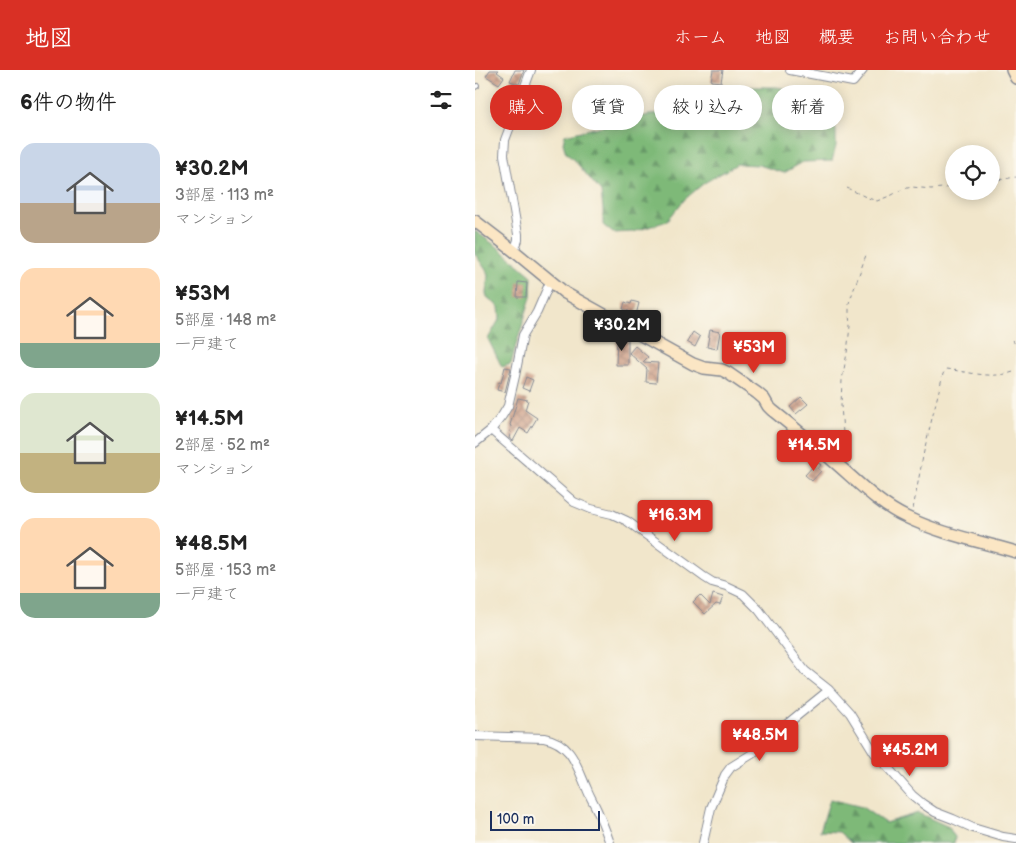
<!DOCTYPE html>
<html lang="ja">
<meta charset="utf-8">
<style>
:root{--surface:#fff;--page:#f2f2f2;--text:#222;--muted:#767676;--accent:#d93025}
body{margin:0;font-family:"Balsamiq Sans","Klee One",sans-serif;background:var(--page);color:var(--text);height:100vh;display:flex;flex-direction:column;font-size:19px;white-space:nowrap}
*{box-sizing:border-box;margin:0}
p{font-size:16px;color:var(--muted)}
.icon{flex:none;width:28px;height:28px;fill:none;stroke:currentColor;stroke-width:2;stroke-linecap:round;stroke-linejoin:round}
.map{position:relative;flex:1;overflow:hidden}
.drawer{display:flex;flex-direction:column;background:var(--surface);width:475px}
.drawer>*{flex:none}
.top-card{position:absolute;left:15px;top:15px;width:450px;height:45px;display:flex;gap:10px}
.controls{position:absolute;left:470px;top:75px;display:grid;gap:10px}
.controls a{display:grid;place-items:center;width:55px;height:55px;border-radius:50%;background:var(--surface);box-shadow:0 2px 12px #0003;font-size:25px}
.scale{position:absolute;left:15px;bottom:12px;width:110px;box-sizing:border-box;padding-left:5px;border:2px solid #1b2f5e;border-top:0;font-size:14px;line-height:18px;white-space:nowrap;color:#1b2f5e;-webkit-text-stroke:4px #fbf7ec;paint-order:stroke}
.price{position:absolute;translate:-50% -42px;padding:0 11px;border-radius:5px;background:var(--accent);color:#fff;font-size:16px;line-height:32px;filter:drop-shadow(0 1px 2px #0008)}
.price::after{content:'';position:absolute;left:50%;top:30px;width:15px;height:11px;margin-left:-8px;background:inherit;clip-path:polygon(0 0,100% 0,50% 100%)}
.price.selected{background:#222;color:#fff}
ul{padding:0;list-style:none}
li{display:flex;align-items:center;gap:15px;height:125px;padding:0 20px}
li span{display:grid;place-items:center;flex:none;width:140px;height:100px;border-radius:15px;color:#555}
li>.icon{margin-inline-start:auto}
span .icon{width:60px;height:60px;fill:#fffc;stroke-width:1}
li b{font-size:21px}
h2{display:flex;justify-content:space-between;align-items:center;height:60px;padding:0 20px;font-size:21px}
.tag{padding:0 18px;border-radius:22px;background:var(--surface);box-shadow:0 2px 12px #0003;font-size:18px;line-height:45px}
.tag.selected{background:var(--accent);color:#fff}
header{display:flex;align-items:center;gap:30px;box-sizing:border-box;height:70px;padding:0 25px;background:var(--accent);color:#fff}
header strong{font-size:24px}
nav{display:flex;gap:28px;margin-inline-start:auto;font-size:18px}
main{display:flex;flex:1;min-height:0}
.map>svg:first-child{display:block}
</style>
<header>
<strong>地図</strong>
<nav><a>ホーム</a><a>地図</a><a>概要</a><a>お問い合わせ</a></nav>
</header>
<main>
<section class="drawer">
<h2>6件の物件<svg class="icon" aria-label="filters" viewBox="0 0 24 24"><path d="M4 7h16M4 17h16"/><circle cx="9" cy="7" r="2"/><circle cx="15" cy="17" r="2"/></svg></h2>
<ul>
<li><span style="background:linear-gradient(#c9d6e8 60%,#b9a48a 0)"><svg class="icon" aria-label="home" viewBox="0 0 24 24"><path d="M3 11l9-7 9 7M6 9v11h12V9"/></svg></span><div><b>¥30.2M</b><p>3部屋 · 113 m²</p><p>マンション</p></div></li>
<li><span style="background:linear-gradient(#ffd9b3 75%,#7fa58c 0)"><svg class="icon" aria-label="home" viewBox="0 0 24 24"><path d="M3 11l9-7 9 7M6 9v11h12V9"/></svg></span><div><b>¥53M</b><p>5部屋 · 148 m²</p><p>一戸建て</p></div></li>
<li><span style="background:linear-gradient(#dfe7d0 60%,#c2b280 0)"><svg class="icon" aria-label="home" viewBox="0 0 24 24"><path d="M3 11l9-7 9 7M6 9v11h12V9"/></svg></span><div><b>¥14.5M</b><p>2部屋 · 52 m²</p><p>マンション</p></div></li>
<li><span style="background:linear-gradient(#ffd9b3 75%,#7fa58c 0)"><svg class="icon" aria-label="home" viewBox="0 0 24 24"><path d="M3 11l9-7 9 7M6 9v11h12V9"/></svg></span><div><b>¥48.5M</b><p>5部屋 · 153 m²</p><p>一戸建て</p></div></li>
</ul>
</section>
<div class="map">
<svg width="541" height="773" viewBox="0 0 541 773">
<defs>
<pattern id="forest-firs" width="22" height="20" patternUnits="userSpaceOnUse" patternTransform="scale(1.25)"><rect width="22" height="20" fill="#7eb978"/><path d="M5 1l3.5 6h-7zM16 11l3.5 6h-7z" fill="#669766"/></pattern>
<pattern id="building-cross-hatch" width="8" height="8" patternUnits="userSpaceOnUse" patternTransform="scale(1.25)"><rect width="8" height="8" fill="#cc9b83"/><path d="M0 0l8 8M0 8l8-8" fill="none" stroke="#a57f6e"/></pattern>
</defs>
<rect width="100%" height="100%" fill="#fbf7ec"/>
<filter id="ink" filterUnits="userSpaceOnUse"><feTurbulence type="fractalNoise" baseFrequency=".02" numOctaves="2"/><feDisplacementMap in="SourceGraphic" scale="10" xChannelSelector="R" yChannelSelector="G"/><feConvolveMatrix kernelMatrix="1 2 1 2 8 2 1 2 1" color-interpolation-filters="sRGB"/></filter>
<filter id="wash" filterUnits="userSpaceOnUse"><feTurbulence type="fractalNoise" baseFrequency=".0096" numOctaves="4" result="noise"/><feDisplacementMap in="SourceGraphic" scale="20" xChannelSelector="R" yChannelSelector="G"/><feGaussianBlur stdDeviation="1.12" result="paint"/><feColorMatrix in="noise" values="0 0 0 0 0 0 0 0 0 0 0 0 0 0 0 0 0 1.4 0 .05"/><feComposite in="paint" operator="in"/></filter>
<g filter="url(#wash)">
<rect width="100%" height="100%" fill="#f1e6cb"/>
<path fill="url(#forest-firs)" stroke="#4c746b" d="M277,17H301L347,25L354,29L361,61V76L357,91L328,92L309,103L284,95L262,94L229,113L209,130L192,151L158,162L138,163L128,155V139L126,122L101,92L91,83L88,73L90,65L199,39L236,23Z
M0,161L24,178L57,206L56,227L41,275L36,294L27,297L13,269L25,248L24,237L12,227L11,223L13,206L11,200L0,184Z
M355,729L387,737L410,753L443,743L474,757L477,763L480,767L479,773H376L364,762L345,761Z"/>
<g id="blocks">
<path fill="url(#building-cross-hatch)" d="M15,0H24L22,2L29,7L24,14L11,6Z
M40,0H49L44,14L35,11Z
M238,0H248L246,12L236,11Z
M245,17L254,20L251,28L243,26Z
M43,212L52,213L51,227H42Z
M157,231L164,233L161,245L154,243V241L148,239L150,232L156,234Z
M235,260L245,262L242,279L232,277Z
M218,262L225,267L220,277L212,272Z
M142,268L153,269V295H141Z
M160,276L173,287L168,292L183,293L181,313L171,312L172,299L154,283Z
M30,297L36,298L30,322L22,320L24,312L26,313Z
M51,307L58,310L54,321L47,318Z
M326,327L333,334L321,344L315,337Z
M43,328L53,330L50,340L62,348L53,363L45,358L38,371L34,368L36,362H35L36,356L35,355Z
M342,392L346,395L343,399L346,401L337,411L330,405Z
M238,524L248,527L245,535L241,534L230,544L218,532L225,525L235,535Z"/>
</g>
</g>
<g filter="url(#ink)">
<use href="#blocks" fill-opacity="0" stroke="#868a94" stroke-width="1"/>
<g fill="none" stroke-linecap="round" stroke-linejoin="round">
<defs>
<path id="lane" d="M0,17L2,16"/>
<path id="street" d="M315,0L378,12L388,0
M39,181L43,170V164L29,85L30,70L56,0
M16,360L99,432L116,439L137,444L152,451L229,507L237,512L251,516L268,524L284,540L330,601L354,620L375,643L399,682L437,725L448,734L460,742L478,749L498,758L528,767L541,769
M0,373L16,360L27,346L33,336L40,306L48,265L62,242L75,212
M0,666L69,668C97,673 102,697 112,719C115,727 119,733 122,740C127,751 131,762 135,773
M228,773L236,738L250,705L256,697L277,684L291,671L354,620"/>
<path id="secondary" d="M537,0L541,8
M0,151L39,181L90,223L218,294L229,298L247,300L253,303L282,323L289,329L293,336L297,340C317,356 337,372 356,389C380,409 403,434 431,447C466,464 504,471 541,482"/>
</defs>
<use href="#lane" stroke="#868a94" stroke-width="6"/>
<use href="#street" stroke="#868a94" stroke-width="10"/>
<use href="#secondary" stroke="#868a94" stroke-width="14"/>
<path stroke="#868a94" stroke-width="1" stroke-dasharray="4 4" stroke-linecap="butt" d="M516,111L541,107
M372,118L393,128L402,131L417,125L428,119L437,117L456,119L479,117
M537,270L541,275
M368,386L369,377L366,335L367,310L372,283L375,256L374,244V233L391,185
M438,439L449,381L468,304L471,299C494,302 518,310 541,301"/>
<use href="#lane" stroke="#fff" stroke-width="4"/>
<use href="#street" stroke="#fff" stroke-width="8"/>
<use href="#secondary" stroke="#fbe6c4" stroke-width="11"/>
</g>
</g>
</svg>
<div class="controls">
<a><svg class="icon" aria-label="locate" viewBox="0 0 24 24"><circle cx="12" cy="12" r="6"/><path d="M12 2v4M12 18v4M2 12h4M18 12h4"/></svg></a>
</div>
<div class="scale">100 m</div>
<b class="price selected" style="left:147px;top:282px">¥30.2M</b>
<b class="price" style="left:279px;top:304px">¥53M</b>
<b class="price" style="left:339px;top:402px">¥14.5M</b>
<b class="price" style="left:200px;top:472px">¥16.3M</b>
<b class="price" style="left:285px;top:692px">¥48.5M</b>
<b class="price" style="left:435px;top:707px">¥45.2M</b>
<div class="top-card">
<a class="tag selected">購入</a>
<a class="tag">賃貸</a>
<a class="tag">絞り込み</a>
<a class="tag">新着</a>
</div>
</div>
</main>
